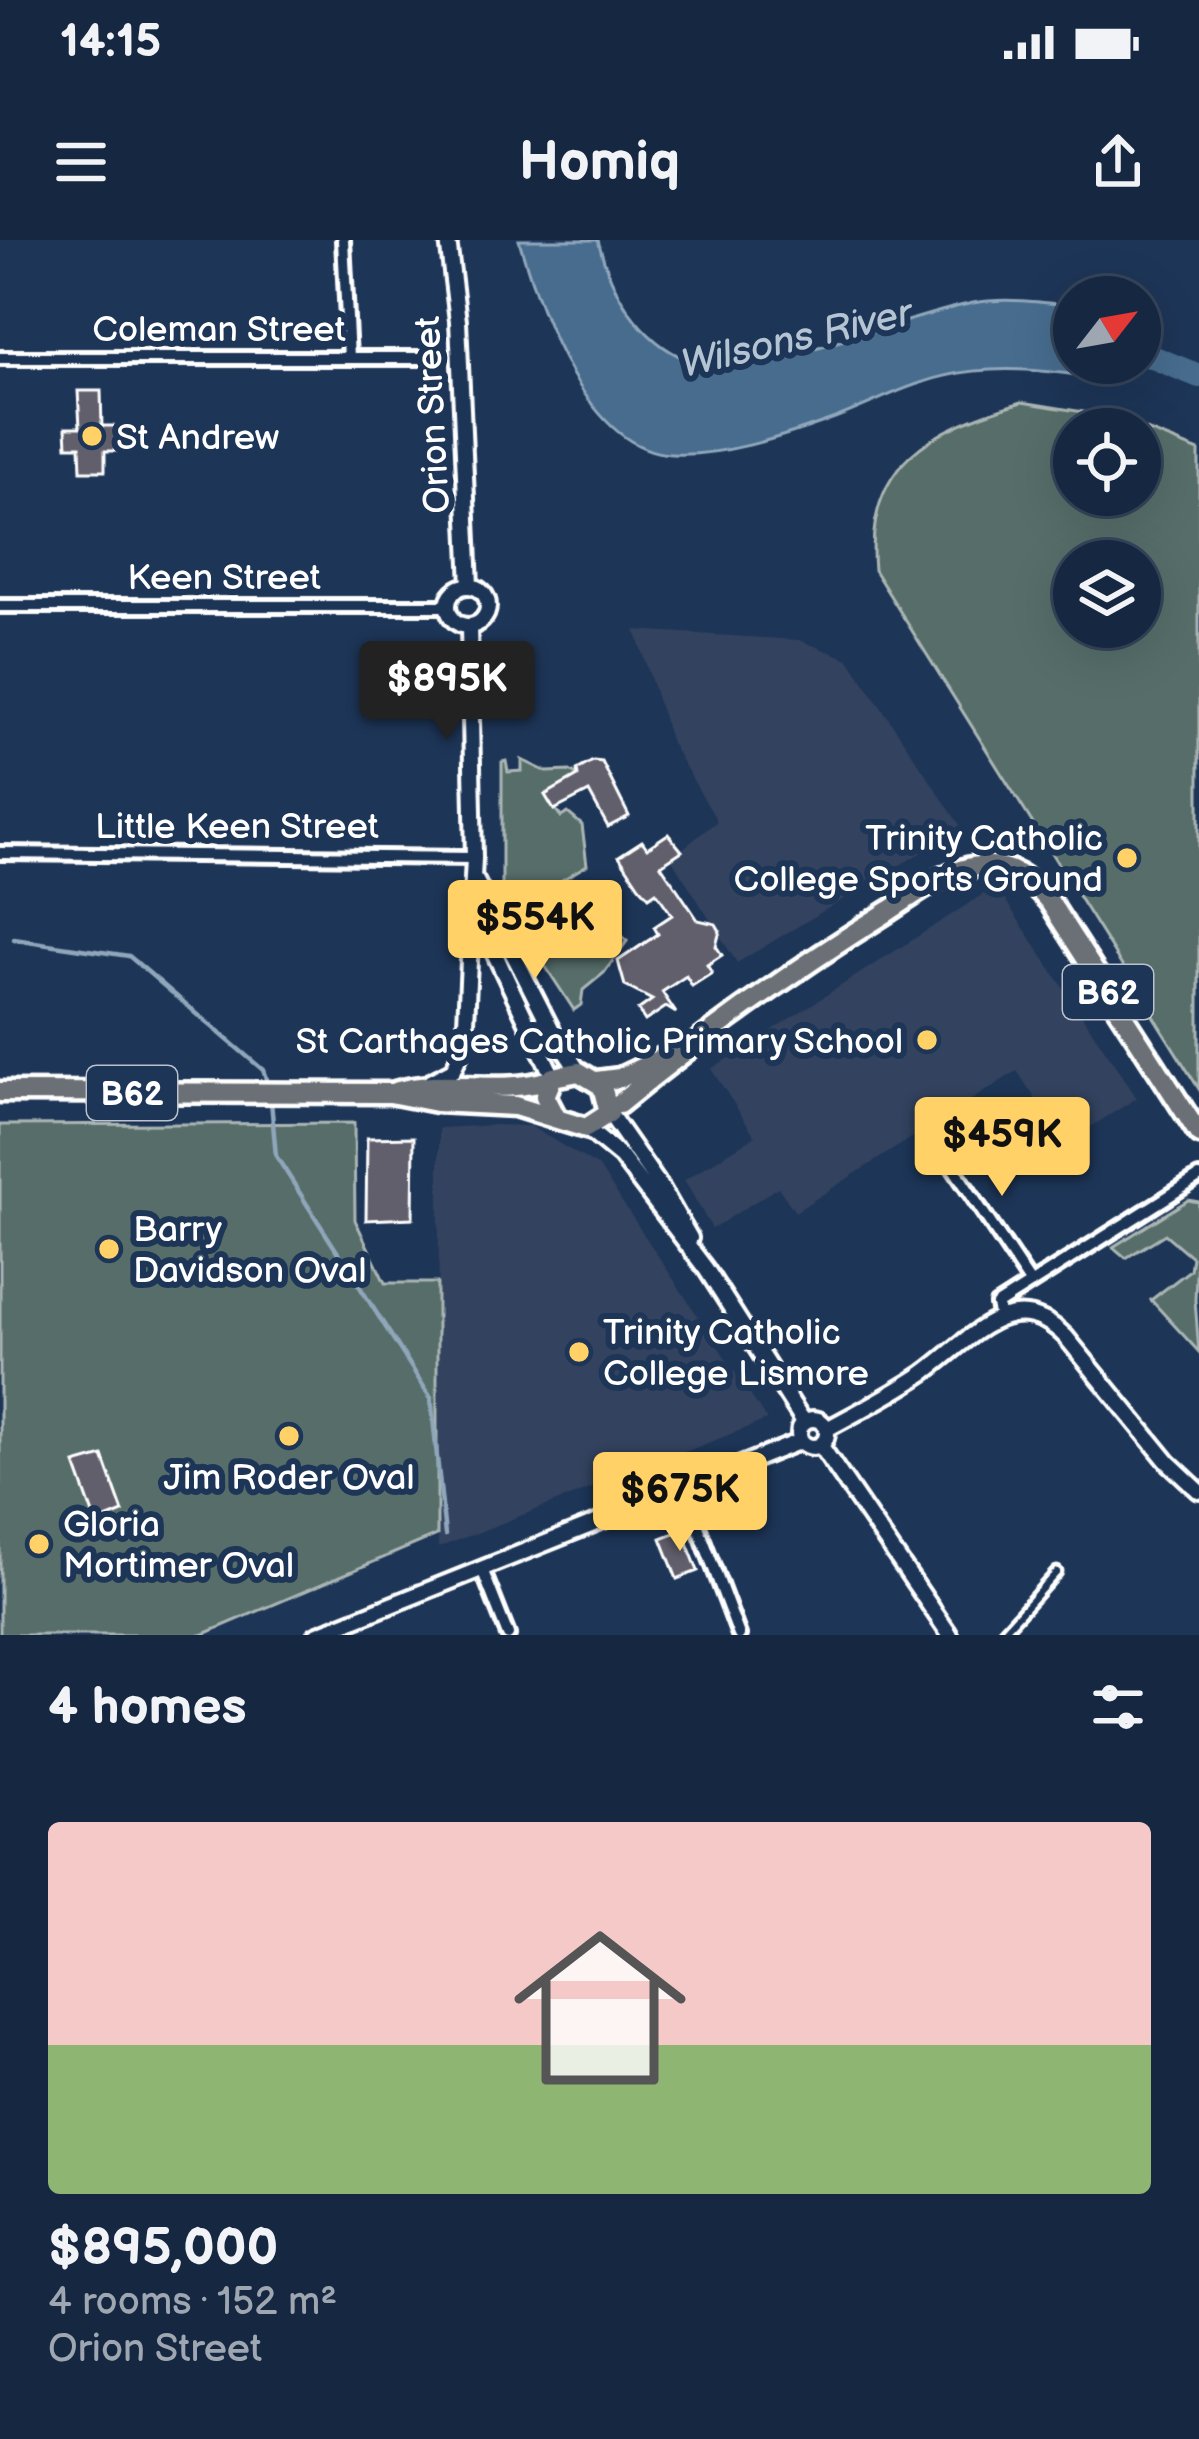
<!DOCTYPE html>
<meta charset="utf-8">
<style>
:root{--surface:#162841;--page:#1f3048;--text:#f1f3f6;--muted:#9ea6b1;--line:#35445a;--accent:#ffd166}
body{margin:0;font-family:"Balsamiq Sans",sans-serif;background:var(--page);color:var(--text);height:100vh;display:flex;flex-direction:column;font-size:45px;white-space:nowrap}
*{box-sizing:border-box;margin:0}
p{font-size:39px;color:var(--muted)}
.icon{flex:none;width:66px;height:66px;fill:none;stroke:currentColor;stroke-width:2;stroke-linecap:round;stroke-linejoin:round}
.map{position:relative;height:1395px;overflow:hidden}
.panel{display:flex;flex-direction:column;background:var(--surface);flex:1}
.panel>*{flex:none}
.needle{width:78px;rotate:59deg}
.controls{position:absolute;left:1053px;top:36px;display:grid;gap:24px}
.controls a{display:grid;place-items:center;width:108px;height:108px;border-radius:50%;background:var(--surface);box-shadow:0 12px 48px #0002,0 0 0 3px var(--line);font-size:60px}
.price{position:absolute;translate:-50% -102px;padding:0 27px;border-radius:12px;background:var(--accent);color:#111;font-size:39px;line-height:78px;filter:drop-shadow(0 3px 6px #0008)}
.price::after{content:'';position:absolute;left:50%;top:72px;width:36px;height:27px;margin-left:-18px;background:inherit;clip-path:polygon(0 0,100% 0,50% 100%)}
.price.current{background:#222;color:#fff}
ul{padding:0;list-style:none}
li{display:grid;align-content:center;gap:24px;height:636px;padding:0 48px}
li+li{border-top:3px solid var(--line)}
li span{display:grid;place-items:center;height:372px;border-radius:12px;color:#555}
li>.icon{margin-inline-start:auto}
span .icon{width:216px;height:216px;fill:#fffc;stroke-width:1}
li b{font-size:51px}
h2{display:flex;justify-content:space-between;align-items:center;height:144px;padding:0 48px;font-size:51px}
.status{display:flex;justify-content:space-between;align-items:center;height:84px;padding:0 60px;background:var(--surface);direction:ltr}
.status svg{height:33px;fill:currentColor}
header{display:flex;justify-content:space-between;align-items:center;height:156px;padding:0 48px;background:var(--surface);font-size:54px;font-weight:700}
.map>svg:first-child{display:block}
</style>
<div class="status"><b>14:15</b><svg viewBox="0 0 49 12"><path d="M0 12V9h3v3zM5 12V6h3v6zM10 12V3h3v9zM15 12V0h3v12zM26 1h20v11H26zM47 4h2v5h-2z"/></svg></div>
<header><svg class="icon" aria-label="menu" viewBox="0 0 24 24"><path d="M4 6h16M4 12h16M4 18h16"/></svg>Homiq<svg class="icon" aria-label="share" viewBox="0 0 24 24"><path d="M12 15V3M7 8l5-5 5 5M5 13v7h14v-7"/></svg></header>
<div class="map">
<svg width="1199" height="1395" viewBox="0 0 1199 1395">
<rect width="100%" height="100%" fill="#1d3557"/>
<filter id="ink" filterUnits="userSpaceOnUse"><feTurbulence type="fractalNoise" baseFrequency=".00833" numOctaves="2"/><feDisplacementMap in="SourceGraphic" scale="24" xChannelSelector="R" yChannelSelector="G"/><feConvolveMatrix kernelMatrix="1 2 1 2 8 2 1 2 1" color-interpolation-filters="sRGB"/></filter>
<g filter="url(#ink)">
<path fill="#32425e" d="M635,390L799,400L849,419L962,588L737,723L671,618L717,581L671,503Z
M996,646L1137,858L1065,903L1017,831L795,972L778,947L712,989L684,940L755,896L711,829Z
M495,885L530,886L599,927L767,1180L438,1308L439,888Z"/>
<path fill="#576d69" stroke="#abb6b4" stroke-width="3" fill-rule="evenodd" d="M1022,162L1114,177L1199,211V849L874,330C864,223 931,189 1022,162ZM1074,189H1140V255H1074ZM1074,321H1140V387H1074Z
M522,520L547,532L570,531L578,536L545,555L561,577L568,573L582,585L587,625L509,672L502,661V522L506,521L508,532L522,531Z
M587,639L603,660L599,666L533,708L516,682Z
M604,676L627,701L604,733L583,750L581,765L574,770L540,718Z
M354,883L355,980L385,1043H437V1295L202,1395H0V885Z
M1188,960L1199,962L1195,1060L1199,1112L1151,1060L1190,1030L1192,1017L1165,994L1126,1018L1113,1007Z"/>
<path fill="#466c8e" stroke="#90a7bb" stroke-width="3" d="M519,0H598C610,49 638,100 688,120C745,143 909,75 973,63C1005,57 1042,62 1074,66V123H1094L1092,137C1044,130 993,125 945,136C902,146 865,168 824,182C779,198 720,217 671,214C586,210 538,67 519,0Z"/>
<g fill="none" stroke-linecap="round" stroke-linejoin="round">
<path stroke="#90a7bb" stroke-width="4.5" d="M14,699L129,716L263,830L270,850
M271,861L276,916L431,1158L445,1295"/>
<path stroke="#466c8e" stroke-width="24" d="M1140,112L1199,136"/>
</g>
<path fill="#625f6d" stroke="#fff" stroke-width="3" d="M78,151H101L102,186H118L119,211H105V231H81L80,206H67L66,187H80Z
M593,521L602,522L629,576L608,587L589,552L554,570L545,555L578,536L577,530Z
M668,594L682,611L661,625L698,680L716,684L720,691L716,706L722,715L707,725L712,733L692,746L686,736L662,752L676,773L666,767L645,781L638,770L652,760L625,746L618,721L658,694L654,687L672,675L656,652L649,657L639,646L619,616L642,601L647,608Z
M414,897L413,978L366,980L367,898Z
M103,1216L123,1272L96,1283L75,1224Z
M682,1290L698,1331L677,1339L661,1298Z"/>
<g fill="none" stroke-linecap="round" stroke-linejoin="round">
<defs>
<path id="service" d="M1000,1395L1057,1332"/>
<path id="minor" d="M343,0L349,118
M0,118H438
M0,366H448
M0,613L474,618
M936,902L1029,1041
M1000,1078L997,1065L1199,937
M684,1249L739,1395
M482,1329L508,1395"/>
<path id="tertiary" d="M448,0L458,81L470,346
M448 366a20 20 0 1 1 40 0a20 20 0 1 1-40 0Z
M476,641L555,796L579,832
M474,670L553,837
M430,842L453,830L465,803L474,618L469,386
M609,873L662,949L690,998
M586,888L621,917L706,1029L804,1182
M799 1193a14 14 0 1 1 28 0a14 14 0 1 1-28 0Z
M827,1189C860,1171 893,1154 924,1133C969,1101 1012,1042 1066,1097L1168,1222L1199,1251
M821,1206L950,1395
M316,1395L801,1201"/>
<path id="primary" d="M597,841L620,838L662,818
M0,852L390,853L436,862L515,866L586,888L609,873L602,846L579,832L553,837L545,856L557,879
M395,852C446,837 498,856 549,840
M609,866L619,864C705,793 794,730 889,671C916,654 946,629 979,626C1009,623 1030,639 1049,661L1199,894"/>
</defs>
<use href="#service" stroke="#fff" stroke-width="15"/>
<use href="#minor" stroke="#fff" stroke-width="20"/>
<use href="#tertiary" stroke="#fff" stroke-width="22"/>
<use href="#primary" stroke="#fff" stroke-width="27"/>
<use href="#service" stroke="#1d3557" stroke-width="6"/>
<use href="#minor" stroke="#1d3557" stroke-width="10"/>
<use href="#tertiary" stroke="#1d3557" stroke-width="14"/>
<use href="#primary" stroke="#6b6f75" stroke-width="18"/>
</g>
</g>
<g fill="#ffd166" stroke="#1d3557" stroke-width="4.5">
<circle cx="92" cy="196" r="12"/>
<circle cx="1127" cy="618" r="12"/>
<circle cx="927" cy="800" r="12"/>
<circle cx="109" cy="1009" r="12"/>
<circle cx="579" cy="1112" r="12"/>
<circle cx="289" cy="1196" r="12"/>
<circle cx="39" cy="1304" r="12"/>
</g>
<g text-anchor="middle" stroke-width="12" stroke-linejoin="round" paint-order="stroke">
<g fill="#1d3557" stroke="#bbc2cd" stroke-width="3">
<rect x="1063" y="725" width="90" height="54" rx="9"/>
<rect x="87" y="826" width="90" height="54" rx="9"/>
</g>
<g font-size="33" font-weight="bold" fill="#fff">
<text x="1108" y="764">B62</text>
<text x="132" y="865">B62</text>
</g>
<g font-size="36" fill="#fff" stroke="#1d3557">
<text x="219" y="101">Coleman Street</text>
<text transform="translate(431 175) rotate(-93)" y="13">Orion Street</text>
<text x="224" y="349">Keen Street</text>
<text x="237" y="598">Little Keen Street</text>
</g>
<g font-size="36" fill="#fff" stroke="#1d3557" text-anchor="start">
<text x="116" y="209">St Andrew</text>
<text x="1103" y="610" text-anchor="end">Trinity Catholic<tspan x="1103" dy="41">College Sports Ground</tspan></text>
<text x="903" y="813" text-anchor="end">St Carthages Catholic Primary School</text>
<text x="133" y="1001">Barry<tspan x="133" dy="41">Davidson Oval</tspan></text>
<text x="603" y="1104">Trinity Catholic<tspan x="603" dy="41">College Lismore</tspan></text>
<text x="289" y="1249" text-anchor="middle">Jim Roder Oval</text>
<text x="63" y="1296">Gloria<tspan x="63" dy="41">Mortimer Oval</tspan></text>
</g>
<g font-size="39" font-style="italic" fill="#b5c4d2" stroke="#1d3557">
<text transform="translate(796 97) rotate(-13)" y="14">Wilsons River</text>
</g>
</g>
</svg>
<div class="controls">
<a><svg class="needle" viewBox="-14 -14 28 28"><path d="M0-13l5 13h-10z" fill="#e53935"/><path d="M0 13l5-13h-10z" fill="#9ea6b1"/></svg></a>
<a><svg class="icon" aria-label="locate" viewBox="0 0 24 24"><circle cx="12" cy="12" r="6"/><path d="M12 2v4M12 18v4M2 12h4M18 12h4"/></svg></a>
<a><svg class="icon" aria-label="layers" viewBox="0 0 24 24"><path d="M12 4l9 5-9 5-9-5zM3 14l9 5 9-5"/></svg></a>
</div>
<b class="price current" style="left:447px;top:503px">$895K</b>
<b class="price" style="left:535px;top:742px">$554K</b>
<b class="price" style="left:1002px;top:959px">$459K</b>
<b class="price" style="left:680px;top:1314px">$675K</b>
</div>
<section class="panel">
<h2>4 homes<svg class="icon" aria-label="filters" viewBox="0 0 24 24"><path d="M4 7h16M4 17h16"/><circle cx="9" cy="7" r="2"/><circle cx="15" cy="17" r="2"/></svg></h2>
<ul>
<li><span style="background:linear-gradient(#f6c9c9 60%,#8fb573 0)"><svg class="icon" aria-label="home" viewBox="0 0 24 24"><path d="M3 11l9-7 9 7M6 9v11h12V9"/></svg></span><div><b>$895,000</b><p>4 rooms · 152 m²</p><p>Orion Street</p></div></li>
</ul>
</section>
